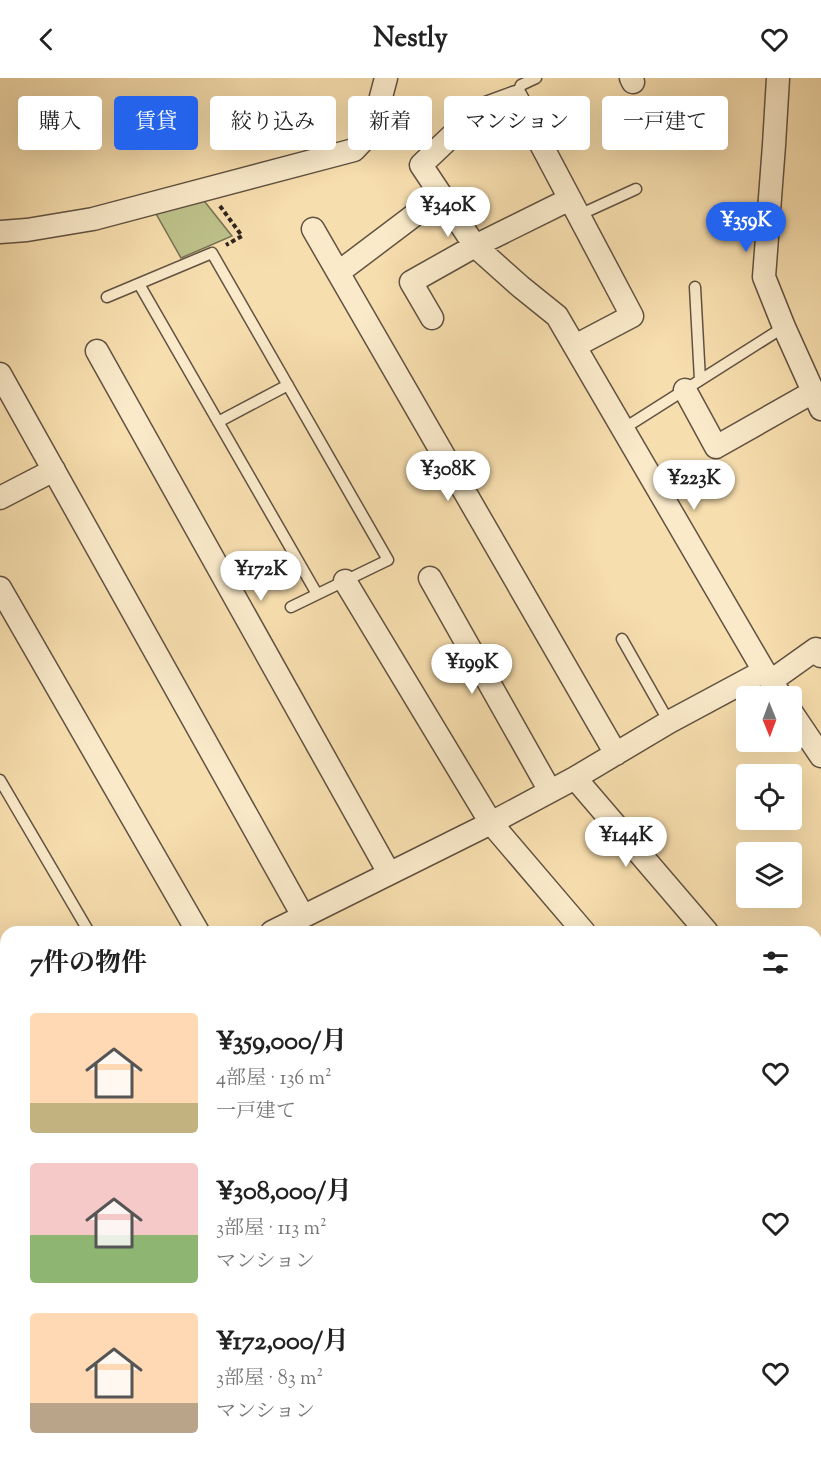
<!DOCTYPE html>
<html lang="ja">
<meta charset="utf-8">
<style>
:root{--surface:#fff;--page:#f2f2f2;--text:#222;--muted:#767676;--accent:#2563eb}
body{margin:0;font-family:"Sorts Mill Goudy","Noto Serif JP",serif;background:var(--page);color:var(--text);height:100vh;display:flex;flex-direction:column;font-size:22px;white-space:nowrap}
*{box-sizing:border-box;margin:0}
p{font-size:20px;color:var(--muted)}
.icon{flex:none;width:33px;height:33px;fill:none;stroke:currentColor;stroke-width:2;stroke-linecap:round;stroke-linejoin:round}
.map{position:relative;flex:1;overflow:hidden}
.panel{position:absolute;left:0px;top:848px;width:822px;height:536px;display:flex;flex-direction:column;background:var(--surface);border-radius:18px 18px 0 0;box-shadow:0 6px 24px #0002}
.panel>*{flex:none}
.guide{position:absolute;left:18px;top:18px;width:786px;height:54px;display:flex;gap:12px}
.needle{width:39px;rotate:179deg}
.tools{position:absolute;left:736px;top:608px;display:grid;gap:12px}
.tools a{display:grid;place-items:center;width:66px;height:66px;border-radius:6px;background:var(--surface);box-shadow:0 6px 24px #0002;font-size:30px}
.price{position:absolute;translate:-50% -51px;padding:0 14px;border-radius:21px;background:#fff;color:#222;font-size:20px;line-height:39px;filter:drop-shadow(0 2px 3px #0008)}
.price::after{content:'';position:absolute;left:50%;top:36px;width:18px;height:14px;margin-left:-9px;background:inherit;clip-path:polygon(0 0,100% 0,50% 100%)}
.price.on{background:var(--accent);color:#fff}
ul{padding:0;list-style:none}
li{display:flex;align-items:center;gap:18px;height:150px;padding:0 30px}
li span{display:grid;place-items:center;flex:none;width:168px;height:120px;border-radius:6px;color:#555}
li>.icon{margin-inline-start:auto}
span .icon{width:72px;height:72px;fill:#fffc;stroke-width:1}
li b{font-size:26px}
h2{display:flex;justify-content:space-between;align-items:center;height:72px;padding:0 30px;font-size:26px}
.chip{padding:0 21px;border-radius:6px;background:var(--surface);box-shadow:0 6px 24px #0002;font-size:21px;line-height:54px}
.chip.on{background:var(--accent);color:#fff}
header{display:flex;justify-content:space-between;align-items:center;height:78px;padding:0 30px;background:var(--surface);font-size:27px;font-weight:700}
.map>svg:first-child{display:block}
</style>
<header><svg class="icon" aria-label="back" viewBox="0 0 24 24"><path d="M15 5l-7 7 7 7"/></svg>Nestly<svg class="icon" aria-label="heart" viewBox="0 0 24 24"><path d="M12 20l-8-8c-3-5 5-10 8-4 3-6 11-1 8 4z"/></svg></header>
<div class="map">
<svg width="821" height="1382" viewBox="0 0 821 1382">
<rect width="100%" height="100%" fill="#f7deae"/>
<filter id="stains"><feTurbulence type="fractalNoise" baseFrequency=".00333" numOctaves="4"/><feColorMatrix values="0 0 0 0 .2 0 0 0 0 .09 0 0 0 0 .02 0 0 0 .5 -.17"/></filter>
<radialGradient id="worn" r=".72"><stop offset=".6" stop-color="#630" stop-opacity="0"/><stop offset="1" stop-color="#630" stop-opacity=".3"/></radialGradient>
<path fill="#bdc18a" stroke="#767254" stroke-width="1.5" d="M201,119L232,158L181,180L155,134Z"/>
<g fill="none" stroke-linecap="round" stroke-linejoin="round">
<defs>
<path id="lane" d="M516,19L521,7L536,0
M579,137L636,111
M139,206L317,516
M695,209L700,302
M107,219L212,175L388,482L291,529
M218,344L288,307
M623,351L784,249
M622,561L669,644
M0,702L89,854"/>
<path id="street" d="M631,0L633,4
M778,0L774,67L764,199L784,249L821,331
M313,151L616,676
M0,154L27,152L93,141L354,72L372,53L386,0
M339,194L441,117
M432,240L411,204L475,168L570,121
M575,268L632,238L516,19L478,33L421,87L475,168L521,209L557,238L764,593L781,618
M97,273L389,795
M0,296L303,838
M685,312L716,369L813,314
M0,420L54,392
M430,500L550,713
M345,503L491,745L584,854
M0,510L198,854
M771,603L816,571L821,578
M792,635L821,678
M575,700L707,854
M272,854L491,745L575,700L669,644L764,593
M816,984L821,991
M0,1011L6,1018
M816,1150L821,1147
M0,1210L6,1213
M0,1237L6,1240
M93,1377L97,1382
M195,1377L199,1382
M380,1377L408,1380L412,1382
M807,1377L810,1382"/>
</defs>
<use href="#lane" stroke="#615242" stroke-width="13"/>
<use href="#street" stroke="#615242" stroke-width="25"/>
<path stroke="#2f241e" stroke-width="4" stroke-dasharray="4.5 3" stroke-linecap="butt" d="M220,128L242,158L226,167"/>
<use href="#lane" stroke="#faeaca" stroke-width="10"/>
<use href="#street" stroke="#faeaca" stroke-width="22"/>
</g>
<rect width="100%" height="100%" filter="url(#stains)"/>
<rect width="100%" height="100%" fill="url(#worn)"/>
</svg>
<div class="tools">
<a><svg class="needle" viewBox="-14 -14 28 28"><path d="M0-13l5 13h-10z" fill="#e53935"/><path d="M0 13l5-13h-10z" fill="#767676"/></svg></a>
<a><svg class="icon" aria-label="locate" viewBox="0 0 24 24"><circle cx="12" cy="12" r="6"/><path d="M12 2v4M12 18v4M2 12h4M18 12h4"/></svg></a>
<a><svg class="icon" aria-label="layers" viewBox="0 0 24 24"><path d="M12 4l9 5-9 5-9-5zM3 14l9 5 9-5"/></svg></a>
</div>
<b class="price" style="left:448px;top:160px">¥340K</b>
<b class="price on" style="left:746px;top:175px">¥359K</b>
<b class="price" style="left:448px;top:424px">¥308K</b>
<b class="price" style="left:694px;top:433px">¥223K</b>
<b class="price" style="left:261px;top:524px">¥172K</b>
<b class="price" style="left:472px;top:617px">¥199K</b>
<b class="price" style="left:626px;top:790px">¥144K</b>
<div class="guide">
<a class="chip">購入</a>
<a class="chip on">賃貸</a>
<a class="chip">絞り込み</a>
<a class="chip">新着</a>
<a class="chip">マンション</a>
<a class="chip">一戸建て</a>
</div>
<section class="panel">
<h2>7件の物件<svg class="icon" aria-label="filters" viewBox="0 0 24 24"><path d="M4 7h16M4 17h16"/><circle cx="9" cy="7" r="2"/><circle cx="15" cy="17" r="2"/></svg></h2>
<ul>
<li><span style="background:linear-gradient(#ffd9b3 75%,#c2b280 0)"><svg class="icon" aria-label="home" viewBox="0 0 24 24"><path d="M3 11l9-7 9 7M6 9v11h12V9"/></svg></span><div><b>¥359,000/月</b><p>4部屋 · 136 m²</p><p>一戸建て</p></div><svg class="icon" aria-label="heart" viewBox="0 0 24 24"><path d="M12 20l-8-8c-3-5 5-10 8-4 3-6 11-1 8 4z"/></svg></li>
<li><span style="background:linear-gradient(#f6c9c9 60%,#8fb573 0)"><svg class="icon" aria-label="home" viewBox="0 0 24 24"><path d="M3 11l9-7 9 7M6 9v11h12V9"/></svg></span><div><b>¥308,000/月</b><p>3部屋 · 113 m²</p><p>マンション</p></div><svg class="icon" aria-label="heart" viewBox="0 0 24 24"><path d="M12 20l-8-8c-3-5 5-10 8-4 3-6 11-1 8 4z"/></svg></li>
<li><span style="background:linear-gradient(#ffd9b3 75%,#b9a48a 0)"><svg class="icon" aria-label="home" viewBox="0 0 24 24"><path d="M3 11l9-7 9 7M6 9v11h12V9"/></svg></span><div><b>¥172,000/月</b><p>3部屋 · 83 m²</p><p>マンション</p></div><svg class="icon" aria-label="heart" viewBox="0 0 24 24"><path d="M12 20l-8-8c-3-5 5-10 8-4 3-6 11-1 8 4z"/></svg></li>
</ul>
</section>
</div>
